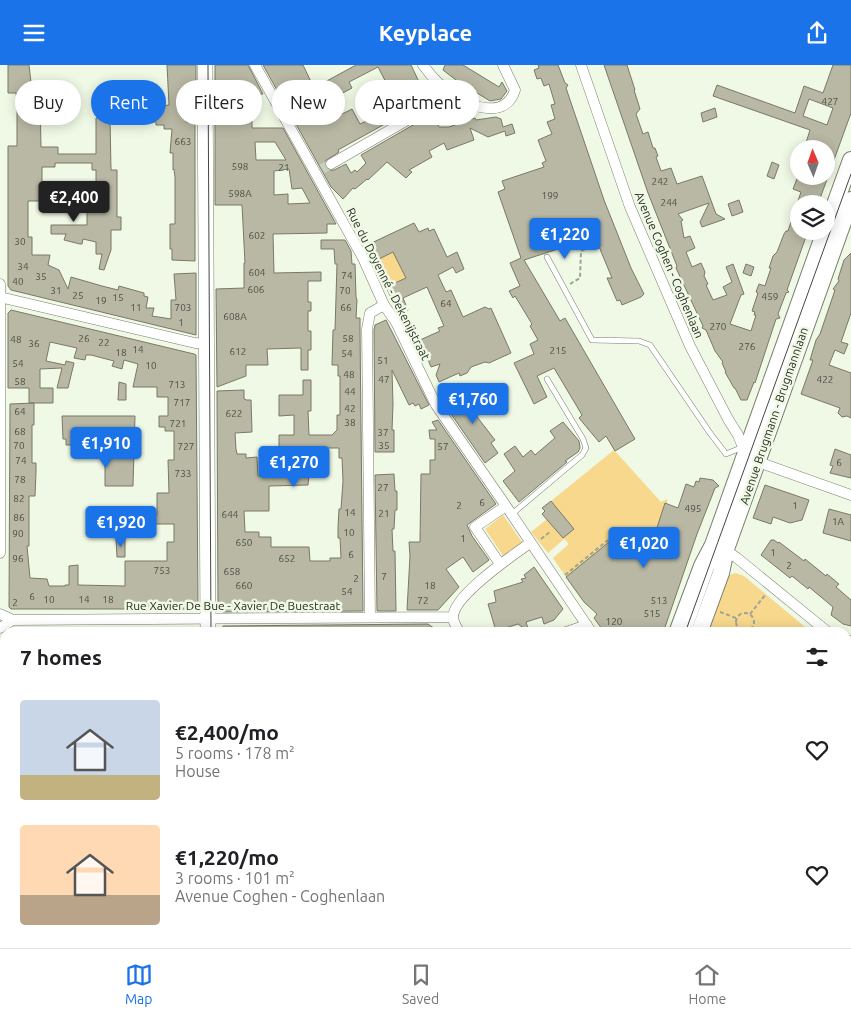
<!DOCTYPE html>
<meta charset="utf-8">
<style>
:root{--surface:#fff;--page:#f2f2f2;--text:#202124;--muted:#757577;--line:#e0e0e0;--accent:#1a73e8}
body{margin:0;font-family:Ubuntu,sans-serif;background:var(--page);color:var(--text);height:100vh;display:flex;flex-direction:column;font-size:19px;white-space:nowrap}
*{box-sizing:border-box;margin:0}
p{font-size:16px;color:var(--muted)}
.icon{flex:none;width:28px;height:28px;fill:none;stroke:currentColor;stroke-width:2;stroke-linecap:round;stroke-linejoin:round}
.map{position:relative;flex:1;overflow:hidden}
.drawer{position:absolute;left:0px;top:562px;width:851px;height:321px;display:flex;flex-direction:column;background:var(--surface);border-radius:15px 15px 0 0;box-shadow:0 2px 12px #0003}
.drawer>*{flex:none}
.hud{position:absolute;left:15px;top:15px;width:500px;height:45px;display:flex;gap:10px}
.needle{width:32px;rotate:358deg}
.controls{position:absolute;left:790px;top:75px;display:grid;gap:10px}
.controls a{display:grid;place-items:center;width:45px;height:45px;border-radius:50%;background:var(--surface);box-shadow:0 2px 12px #0003;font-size:25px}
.price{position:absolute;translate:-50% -42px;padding:0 11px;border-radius:5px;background:var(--accent);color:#fff;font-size:16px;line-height:32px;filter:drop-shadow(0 1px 2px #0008)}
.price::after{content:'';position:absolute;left:50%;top:30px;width:15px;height:11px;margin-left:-8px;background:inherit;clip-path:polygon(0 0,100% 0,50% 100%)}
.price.selected{background:#222;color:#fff}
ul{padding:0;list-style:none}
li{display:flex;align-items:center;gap:15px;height:125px;padding:0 20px}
li span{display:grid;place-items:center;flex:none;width:140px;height:100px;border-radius:5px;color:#555}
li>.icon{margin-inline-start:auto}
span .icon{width:60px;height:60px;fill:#fffc;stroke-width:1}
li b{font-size:21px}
h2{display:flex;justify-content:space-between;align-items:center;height:60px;padding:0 20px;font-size:21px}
.pill{padding:0 18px;border-radius:22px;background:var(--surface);box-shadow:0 2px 12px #0003;font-size:18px;line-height:45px}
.pill.selected{background:var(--accent);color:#fff}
header{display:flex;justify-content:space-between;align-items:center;height:65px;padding:0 20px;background:var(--accent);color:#fff;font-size:22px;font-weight:700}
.dock{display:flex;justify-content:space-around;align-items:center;height:70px;border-top:1px solid var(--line);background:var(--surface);font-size:14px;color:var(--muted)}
.dock a{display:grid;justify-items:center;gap:2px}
.dock .selected{color:var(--accent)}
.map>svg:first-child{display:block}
</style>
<header><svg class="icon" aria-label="menu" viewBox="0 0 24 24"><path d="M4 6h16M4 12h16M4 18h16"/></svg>Keyplace<svg class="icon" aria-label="share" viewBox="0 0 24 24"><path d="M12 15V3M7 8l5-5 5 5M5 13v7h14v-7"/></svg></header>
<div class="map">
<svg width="851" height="883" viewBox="0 0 851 883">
<rect width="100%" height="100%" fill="#eff9e5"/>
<path fill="#f7d88d" d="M393,187L406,213L386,222L373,197Z
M614,385L661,437L668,434L653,475L610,508L638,480L625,464L566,512L553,493L569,479L564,474L548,488L531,467L547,454L563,473L574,464L551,436Z
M503,450L527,484L508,498L485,464Z
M735,508L744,511L811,567L706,568L728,511Z
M851,591V770L846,762V593Z"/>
<path fill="#b8b8a4" stroke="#797967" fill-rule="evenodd" d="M8,0H29L33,35H40L41,82H58V89H96V53L110,52L111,105H117V152H121V165H111V185L104,205L99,204L102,189H96V177L83,174L82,179H80L64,175L66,169H51V160H87V138H54V129H96V105H92V98H55V102H42V136H28V172H32V190H50L48,200L59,205L68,224L71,212L102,221L118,225L119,221L144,228V231L148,232L146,243H154L152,251L171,254V235H176L174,209L196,208V270L11,225L8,221V81H17V35L16,28H8Z
M167,0H196V42H178L186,49V57H195V196L172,195V184H170V159H175V112L174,104L173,105V88H170L172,64H164V60H156V57L132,58V44L169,40Z
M215,0H248L263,29H252V44L215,43Z
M263,0H303L314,23L356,0H411L421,21L423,20L430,34L338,85L339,87L325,96V102L328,105H334L346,99L351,108L355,105L357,107L366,98L361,90L432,49L439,62H449L475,53L476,55L496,52L501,54L503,62L512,59L515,68L506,71L505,66L488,72L470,63L474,75L447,85L444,78L429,86L432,92L409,105L412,107L406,113L387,97L368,115L367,114L355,124L353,123L343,134L331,122ZM378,2L390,25L400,17L402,21L407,18L414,31L403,37L396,38L398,41L360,59L352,44L330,55L322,39L352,23L349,17Z
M445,0H463L499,22L502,17L507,26L501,34L490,36L456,15L443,5Z
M538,0H558L565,18L568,20L566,23L604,135L631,203L644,229L641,232L622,240L620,235L617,236L607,213H612L595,172L524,195L560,256L565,253L635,374L615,386L606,371L599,377L579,353L582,350L554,303L537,311L547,332L534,339L514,298L534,289L530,279L538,275L530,261L532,259L515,231L513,233L509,226L520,221L510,198L521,193L498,127L505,124L502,116L544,102L542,98L546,96L538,75L552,69L547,57L555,54L551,40L555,39L549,19L544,21L541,13L537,14L534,5L539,3Z
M604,0H627L635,25H634L640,44L636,49L643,69L648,67L653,83H655L658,91L656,92L661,106L671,103L677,119L702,111L716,149L725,154L702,162L700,157L709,138L678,149L683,155L681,156L684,173L690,171L695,183L686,187L692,202L701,198L705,207L704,211L708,219L706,220L713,235L727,230L723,222L732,217L726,202L733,199L744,229L741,230L730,259L751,266L756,250H754L755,247L752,246L758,228L756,227L759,219L765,221L771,203H769L773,191L777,187L784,169L786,166H788L801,127L793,124L798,111H826V84H804L810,65L713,31L717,20L795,48L804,21L823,28L833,0H851V48L818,139H799V166H808L787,225L789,227L786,228L778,249L780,253L776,254L755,318L754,317L747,335H741L735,323H734L725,307H726L722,298L723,297L715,286L706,265L702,263L703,261L676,203L677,201L648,128ZM809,34L833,43L827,60L803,51Z
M715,43L717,52L703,57L701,48Z
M252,56V63H283L336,159H327V168L273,169L274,208L321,207V216H308V237H311V246H308V266H311V285H308V305H301V283L267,284L268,300H246V311L217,322L216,224L244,223V198H245L242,140H215V57ZM255,77H275L286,95H256ZM289,104L292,124L302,123L310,138L288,139V129L274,130V106Z
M772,97L779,100L774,114L767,111Z
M739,135L743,147L732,151L728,139Z
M414,158L419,167L428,163L429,166L434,164L447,192L457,187L464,204L456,208L453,202L438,210L446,227L451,225L463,252L485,242L489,244L491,243L511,288L489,298L485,297L471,302L467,308L460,311L459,308L439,317L436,310L440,299L431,302L420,275L440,266L438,263L444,261L427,222L403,233L408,245L399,249L386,222L406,213L393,187L373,197L365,181Z
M321,175H345L351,186L352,199H355L356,232L357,235L356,253H360V266L363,546L222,547L218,543L217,326L244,325V334H245L246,335H251L252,367L235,368L236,384L237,389H246V393L257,392L258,411L294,410L293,400H306V411L309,410L308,420L269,421V446H244L245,467H259V472H271V482H309L310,496H330V493H341L340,473H338V462L339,444H341L343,416L342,393H339V383H279V370H294V350L279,351V330H303V315H311V346H308L309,370H332L337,365V350H340V311H338V300H332L333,265H335L337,199H335L334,184H321Z
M851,188V248L841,277L848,279L844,289L835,285L829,300L851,308V353L847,351L842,352L838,348L840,343L801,329L813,295H810L816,275L820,269L835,225L833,224L839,216L838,214L844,195Z
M746,199L754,202L751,211L743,208Z
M11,245L194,289L196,290L198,540L194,544H11L9,542L10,339L34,338V360H32V398H36V407L35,431H29V481H27L30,513L47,514L49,521H65V520H69V501L78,500V520L125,521V496H167V477H174V459H106V471H97L98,450H157V428H169L168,395H174V366H165V362H159V351H168V332H157V322H133L138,299L124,295L122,304L112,301L114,296L91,290H86L85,295L74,293L77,283L50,277L46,296L65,300L66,296L74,298L68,323H57L62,303L40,304V323H53V338H29V323H8V248Z
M386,255L429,340L421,344L419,339L415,341L413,338L409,340L392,305L393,339L392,365H394V387H375L374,265L375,260Z
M119,317L126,319V335H118Z
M470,325L476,338L474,339V348L495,375L491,378L498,388L485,398L451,349L454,348L448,335Z
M62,351H135L133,421H105V380H66V374H63Z
M438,355L496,439L467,460L472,471L489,495L473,507L463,492L446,504L459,522L438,545H407L410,491L409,477H420L421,409H430V395H435V374H430L429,365H437L432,357Z
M563,357L579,376L580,383L578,387L565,396L567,397L519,437L503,416L515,406L504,389L515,381L523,392L531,385L535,390L555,373L550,366Z
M835,384L851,390V413L830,408L833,401L830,400Z
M394,409L395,426H397V445H395L394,464H392L393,486H395L396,546H377L375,410Z
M700,413L713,415L719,421L715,423L697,469L663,568H605L594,553L597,549L584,537L566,512L625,464L641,483L653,475L665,438L678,443L686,419L694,422L696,416L699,417Z
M765,420L809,435L802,455L790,458L773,452L771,459L753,453Z
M551,436L574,464L563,473L542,449L545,446L542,443Z
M829,444L851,450V476L823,468Z
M116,474H125V492H117Z
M771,475H774L778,478L779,477L804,496L805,494L826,511L827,509L839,519L836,522L851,535V561L843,559L831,550L833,542L809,522L808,524L792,511L790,513L761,490Z
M534,502L563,544L554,555L544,559L542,552L526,557L529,567L518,559L496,566L488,539L496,537L494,526L523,517L521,514L526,513L524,510Z
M428,559L441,568H223V561Z"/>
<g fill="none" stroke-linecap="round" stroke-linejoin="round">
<path stroke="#c8d0bf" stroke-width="10" stroke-dasharray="10 5" stroke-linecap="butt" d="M322,104L331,99"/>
<defs>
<path id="lane" d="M547,192L592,275L639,276L650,280L710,368L726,389L743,382
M512,449L582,390L586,383L583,374L547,314
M688,568L715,493
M846,686L851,683
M660,883L663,879"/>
<path id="street" d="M255,0L363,193L384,240L396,257L436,340L506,441L592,568
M423,0C431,11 441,22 453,30C473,43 506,54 515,25L503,0
M581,0L630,142L690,281L728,354L738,370L745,387L758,397L851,430
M429,43L453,30
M331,99L423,46
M0,219V488
M0,232L195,278L206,279
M723,483L737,493L829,568
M500,499L475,462L506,441
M0,549L13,555L453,552
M370,552L367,264L370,248L384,240
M0,563L13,555
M460,568C457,563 454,559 453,553C452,531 512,491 530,478
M563,568L587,560
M0,739L5,737
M0,777L5,780
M846,784L851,800
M367,879L369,883
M566,879L578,883
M293,883L297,879
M849,883L851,875"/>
<path id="secondary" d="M205,0L208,568
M846,579L851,578
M210,879V883
M626,879L627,883
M639,879L641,883"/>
<path id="primary" d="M826,164L851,95
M677,568L702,501L713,480L825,166
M699,568L721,508L726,484L851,135
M462,883L468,879
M485,883L491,879"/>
</defs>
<use href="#lane" stroke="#777f6e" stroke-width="6"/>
<use href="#street" stroke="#777f6e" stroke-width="11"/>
<use href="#secondary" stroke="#777f6e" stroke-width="16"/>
<use href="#primary" stroke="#777f6e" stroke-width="18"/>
<path stroke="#9da496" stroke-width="2" stroke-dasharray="4 2.5" stroke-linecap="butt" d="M570,219L580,213L581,186L596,179L592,167
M541,474L551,466
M565,510L608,475
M720,547L736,553
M736 557a9 9 0 1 1 18 0a9 9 0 1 1-18 0Z
M750,549L766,529
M846,602L851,601"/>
<use href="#lane" stroke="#fff" stroke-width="5"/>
<use href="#street" stroke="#fff" stroke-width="10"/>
<use href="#secondary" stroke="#fff" stroke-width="15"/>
<use href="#primary" stroke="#fff" stroke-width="16"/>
<path stroke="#44483f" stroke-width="1" d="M208,0L211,568
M685,568L851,109
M212,879V883
M632,879L633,883
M478,883L484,879"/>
</g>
<g text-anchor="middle" stroke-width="5" stroke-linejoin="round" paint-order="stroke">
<g font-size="10" fill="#4e5046">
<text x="830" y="40">427</text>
<text x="183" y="80">663</text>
<text x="240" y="105">598</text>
<text x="284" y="106">21</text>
<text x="660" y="120">242</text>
<text x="240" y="132">598A</text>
<text x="550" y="134">199</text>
<text x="669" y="141">244</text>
<text x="257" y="174">602</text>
<text x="20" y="180">30</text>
<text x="23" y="205">34</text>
<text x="257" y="211">604</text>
<text x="347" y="214">74</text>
<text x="41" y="215">35</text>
<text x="18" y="220">40</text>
<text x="256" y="228">606</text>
<text x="56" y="229">31</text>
<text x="345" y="229">70</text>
<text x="78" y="234">25</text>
<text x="770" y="235">459</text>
<text x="118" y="236">15</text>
<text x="101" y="239">19</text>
<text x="446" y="242">64</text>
<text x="136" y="246">11</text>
<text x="183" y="246">703</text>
<text x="346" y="246">66</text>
<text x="235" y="255">608A</text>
<text x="181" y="261">1</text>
<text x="718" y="265">270</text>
<text x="84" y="277">26</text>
<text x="348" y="277">58</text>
<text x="16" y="278">48</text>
<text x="104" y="281">22</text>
<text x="34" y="282">36</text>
<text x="747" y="285">276</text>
<text x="138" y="288">14</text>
<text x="558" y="289">215</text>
<text x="238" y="290">612</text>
<text x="121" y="291">18</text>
<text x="347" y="292">54</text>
<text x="383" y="299">51</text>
<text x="18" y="302">54</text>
<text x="151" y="304">10</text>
<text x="349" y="313">48</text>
<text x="384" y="318">47</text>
<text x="825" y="318">422</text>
<text x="20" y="320">58</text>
<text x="177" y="323">713</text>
<text x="350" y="330">44</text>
<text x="182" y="341">717</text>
<text x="350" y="347">42</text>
<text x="20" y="350">64</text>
<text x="234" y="352">622</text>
<text x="350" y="361">38</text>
<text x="178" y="362">721</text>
<text x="20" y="370">68</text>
<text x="383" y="371">37</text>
<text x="19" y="384">70</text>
<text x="384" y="384">35</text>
<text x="186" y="385">727</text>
<text x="443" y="385">57</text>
<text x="21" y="399">74</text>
<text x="839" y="401">6</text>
<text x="183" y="412">733</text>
<text x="20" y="418">78</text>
<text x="383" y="426">27</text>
<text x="19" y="437">82</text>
<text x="482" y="441">6</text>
<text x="459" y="444">2</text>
<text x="795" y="444">1</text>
<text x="693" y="447">495</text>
<text x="350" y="451">14</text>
<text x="384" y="452">21</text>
<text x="230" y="453">644</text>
<text x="19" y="456">86</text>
<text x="838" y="460">1A</text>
<text x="349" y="471">10</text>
<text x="18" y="472">90</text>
<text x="463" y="477">1</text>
<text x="244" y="481">650</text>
<text x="773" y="491">1</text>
<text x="351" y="493">6</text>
<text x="18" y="497">96</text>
<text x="287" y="497">652</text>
<text x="789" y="504">2</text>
<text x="162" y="509">753</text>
<text x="232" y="510">658</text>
<text x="384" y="515">7</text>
<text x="356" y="517">2</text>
<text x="244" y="524">660</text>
<text x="430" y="524">18</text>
<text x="347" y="530">54</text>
<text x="32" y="535">6</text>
<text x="49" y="538">10</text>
<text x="84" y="538">14</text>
<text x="108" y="538">18</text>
<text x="423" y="539">72</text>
<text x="659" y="539">513</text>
<text x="15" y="541">2</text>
<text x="652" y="552">515</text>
<text x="614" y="560">120</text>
</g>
<g font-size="12" fill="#2a2d26" stroke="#eff9e5">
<text transform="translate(669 200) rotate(67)" y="4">Avenue Coghen - Coghenlaan</text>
<text transform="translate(388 219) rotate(63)" y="4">Rue du Doyenné - Dekenijstraat</text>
<text transform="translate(774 351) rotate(-71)" y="4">Avenue Brugmann - Brugmannlaan</text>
<text x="233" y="545">Rue Xavier De Bue - Xavier De Buestraat</text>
</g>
</g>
</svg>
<div class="controls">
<a><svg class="needle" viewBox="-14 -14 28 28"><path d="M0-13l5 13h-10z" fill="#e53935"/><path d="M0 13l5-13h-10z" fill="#757577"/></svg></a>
<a><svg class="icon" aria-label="layers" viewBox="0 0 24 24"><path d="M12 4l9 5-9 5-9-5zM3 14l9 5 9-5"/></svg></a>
</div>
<b class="price selected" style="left:74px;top:158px">€2,400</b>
<b class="price" style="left:565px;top:195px">€1,220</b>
<b class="price" style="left:473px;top:360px">€1,760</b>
<b class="price" style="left:106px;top:404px">€1,910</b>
<b class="price" style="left:294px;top:423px">€1,270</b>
<b class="price" style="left:121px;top:483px">€1,920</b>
<b class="price" style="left:644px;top:504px">€1,020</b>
<div class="hud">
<a class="pill">Buy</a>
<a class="pill selected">Rent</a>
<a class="pill">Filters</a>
<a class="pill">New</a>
<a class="pill">Apartment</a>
</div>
<section class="drawer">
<h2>7 homes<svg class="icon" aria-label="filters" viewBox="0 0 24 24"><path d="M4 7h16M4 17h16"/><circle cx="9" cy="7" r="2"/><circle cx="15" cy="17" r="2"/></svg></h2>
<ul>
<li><span style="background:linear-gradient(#c9d6e8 75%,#c2b280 0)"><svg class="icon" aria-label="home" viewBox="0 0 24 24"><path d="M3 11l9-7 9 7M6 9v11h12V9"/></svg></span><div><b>€2,400/mo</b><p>5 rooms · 178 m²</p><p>House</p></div><svg class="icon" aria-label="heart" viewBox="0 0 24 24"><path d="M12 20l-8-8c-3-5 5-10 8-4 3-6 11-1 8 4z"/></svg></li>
<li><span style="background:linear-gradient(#ffd9b3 70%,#b9a48a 0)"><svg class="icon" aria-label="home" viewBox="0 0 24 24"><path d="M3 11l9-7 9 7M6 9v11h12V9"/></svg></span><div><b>€1,220/mo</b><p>3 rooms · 101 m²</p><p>Avenue Coghen - Coghenlaan</p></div><svg class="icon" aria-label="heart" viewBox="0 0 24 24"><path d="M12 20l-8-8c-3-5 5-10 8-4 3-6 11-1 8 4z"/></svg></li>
</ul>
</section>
</div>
<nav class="dock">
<a class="selected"><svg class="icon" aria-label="map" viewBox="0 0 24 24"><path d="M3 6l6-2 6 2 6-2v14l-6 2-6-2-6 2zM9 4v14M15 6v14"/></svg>Map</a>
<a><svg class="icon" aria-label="saved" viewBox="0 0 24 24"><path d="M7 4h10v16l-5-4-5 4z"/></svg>Saved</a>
<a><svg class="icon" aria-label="home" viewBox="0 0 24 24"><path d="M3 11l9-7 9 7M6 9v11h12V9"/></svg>Home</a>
</nav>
